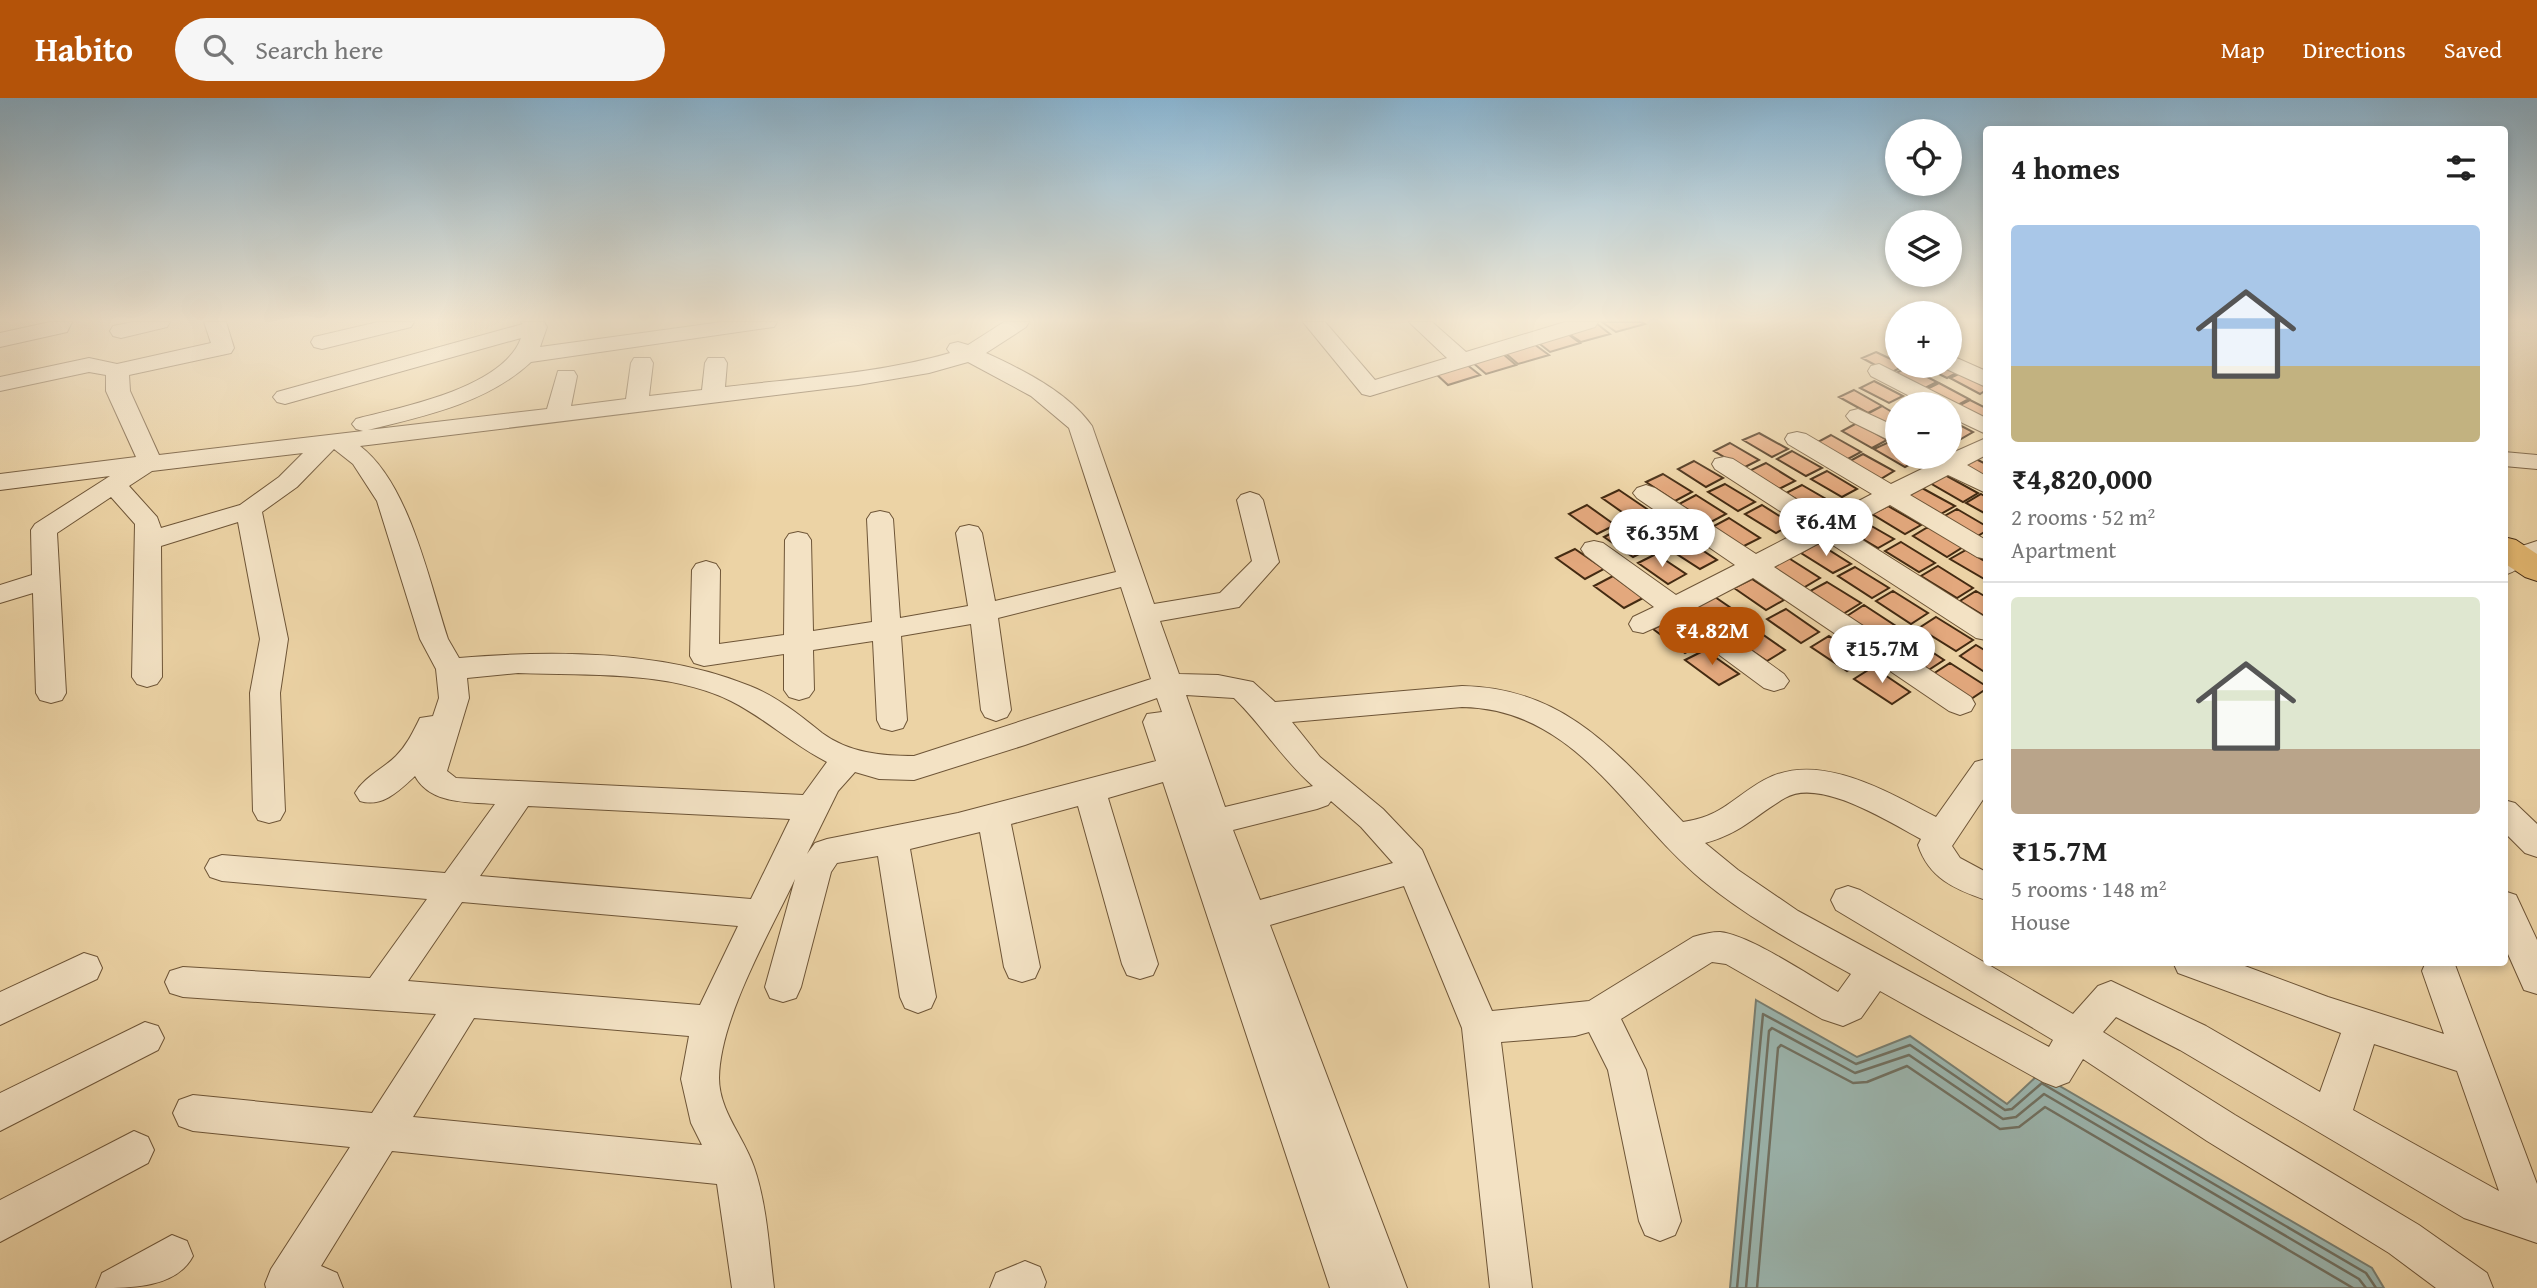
<!DOCTYPE html>
<meta charset="utf-8">
<style>
:root{--surface:#fff;--page:#f6f6f6;--text:#222;--muted:#767676;--line:#e0e0e0;--accent:#b45309}
body{margin:0;font-family:"Gentium Book Plus",serif;background:var(--page);color:var(--text);height:100vh;display:flex;flex-direction:column;font-size:26px;white-space:nowrap}
*{box-sizing:border-box;margin:0}
p{font-size:23px;color:var(--muted)}
.icon{flex:none;width:38px;height:38px;fill:none;stroke:currentColor;stroke-width:2;stroke-linecap:round;stroke-linejoin:round}
.map{position:relative;flex:1;overflow:hidden}
.details{position:absolute;left:1983px;top:28px;width:525px;height:840px;display:flex;flex-direction:column;background:var(--surface);border-radius:7px;box-shadow:0 4px 10px #0003}
.details>*{flex:none}
.controls{position:absolute;left:1885px;top:21px;display:grid;gap:14px}
.controls a{display:grid;place-items:center;width:77px;height:77px;border-radius:50%;background:var(--surface);box-shadow:0 4px 10px #0003;font-size:35px}
.price{position:absolute;translate:-50% -60px;padding:0 16px;border-radius:24px;background:#fff;color:#222;font-size:23px;line-height:46px;filter:drop-shadow(0 2px 4px #0008)}
.price::after{content:'';position:absolute;left:50%;top:42px;width:21px;height:16px;margin-left:-10px;background:inherit;clip-path:polygon(0 0,100% 0,50% 100%)}
.price.active{background:var(--accent);color:#fff}
ul{padding:0;list-style:none}
li{display:grid;align-content:center;gap:14px;height:371px;padding:0 28px}
li+li{border-top:2px solid var(--line)}
li span{display:grid;place-items:center;height:217px;border-radius:7px;color:#555}
li>.icon{margin-inline-start:auto}
span .icon{width:126px;height:126px;fill:#fffc;stroke-width:1}
li b{font-size:30px}
h2{display:flex;justify-content:space-between;align-items:center;height:84px;padding:0 28px;font-size:30px}
header{display:flex;align-items:center;gap:42px;box-sizing:border-box;height:98px;padding:0 35px;background:var(--accent);color:#fff}
header strong{font-size:33px}
nav{display:flex;gap:38px;margin-inline-start:auto;font-size:24px}
.search{width:490px;height:63px;background:var(--page);display:flex;align-items:center;gap:18px;box-sizing:border-box;padding:0 24px;border-radius:38px;color:var(--muted);font-size:26px}
.map>svg:first-child{display:block}
</style>
<header>
<strong>Habito</strong>
<div class="search"><svg class="icon" aria-label="search" viewBox="0 0 24 24"><circle cx="10" cy="10" r="6"/><path d="M15 15l6 6"/></svg>Search here</div>
<nav><a>Map</a><a>Directions</a><a>Saved</a></nav>
</header>
<div class="map">
<svg width="2537" height="1190" viewBox="0 0 2537 1190">
<rect width="100%" height="100%" fill="#ecd3a5"/>
<filter id="stains"><feTurbulence type="fractalNoise" baseFrequency=".00286" numOctaves="4"/><feColorMatrix values="0 0 0 0 .2 0 0 0 0 .09 0 0 0 0 .02 0 0 0 .5 -.17"/></filter>
<radialGradient id="worn" r=".72"><stop offset=".6" stop-color="#630" stop-opacity="0"/><stop offset="1" stop-color="#630" stop-opacity=".3"/></radialGradient>
<path fill="#9bb6b0" stroke="#787e71" stroke-width="2" d="M1756,902L1857,959L1910,938L2007,1006L2039,976L2372,1170L2384,1190H1730Z"/>
<g fill="none" stroke-linecap="round" stroke-linejoin="round">
<path stroke="#707061" stroke-width="2.5" d="M2043,986L2366,1175L2376,1190
M1737,1190L1763,916L1856,966L1910,947L2005,1012L2012,1011L2042,985
M1746,1190L1769,933L1772,930L1855,975L1909,957L2003,1021L2016,1019L2044,996L2359,1181L2366,1190
M1757,1190L1778,950L1781,947L1853,985L1867,984L1907,968L2000,1031L2019,1029L2045,1009L2353,1190"/>
</g>
<path fill="#e3a87d" stroke="#442b12" stroke-width="2" d="M1602,224H1641L1645,226L1616,234Z
M1596,225L1610,236L1581,244L1566,234Z
M1565,234L1580,245L1550,254L1536,243Z
M1534,246L1549,257L1518,266L1504,254Z
M1876,254L1897,264V268H1904L1890,275L1862,260Z
M1503,256L1516,267L1486,276L1472,264Z
M1466,266L1480,277L1448,287L1435,275Z
M1923,268H1950L1960,273L1947,280Z
M1908,269L1937,284L1923,291L1894,276Z
M1963,274L1986,285V292L1980,296L1950,280Z
M1874,283L1903,298L1889,305L1860,290Z
M1939,285L1969,301L1956,308L1925,292Z
M1854,292L1882,308L1868,315L1839,299Z
M1970,302L1986,310V325L1956,309Z
M1882,308L1897,317V332L1867,316Z
M1950,322L1973,334L1959,342L1950,337Z
M1857,325L1887,342L1872,350L1842,333Z
M1759,335L1788,351L1772,359L1743,342Z
M1831,337L1861,354L1846,362L1816,345Z
M1889,344L1897,348V359L1920,361L1905,369L1874,351Z
M1730,345L1759,362L1743,370L1714,353Z
M1792,353L1822,370L1806,378L1777,361Z
M1863,356L1894,373L1879,382L1848,364Z
M1976,361L1986,366V382L1962,369Z
M1694,363L1723,380L1706,389L1678,371Z
M1766,365L1795,383L1779,391L1749,373Z
M1827,373L1857,391L1842,399L1811,381Z
M1663,376L1692,394L1675,403L1646,384Z
M1945,377L1978,395L1963,404L1930,385Z
M1725,386L1755,404L1738,413L1708,394Z
M1802,387L1833,405L1817,414L1786,395Z
M1922,390L1955,408L1939,417L1906,398Z
M1619,392L1647,411L1629,419L1602,400Z
M1981,396L1986,399V416L1966,405Z
M1696,397L1726,416L1709,425L1679,406Z
M1587,407L1615,427L1597,436L1569,416Z
M1762,407L1792,426L1776,435L1745,416Z
M1888,408L1921,427L1905,436L1872,416Z
M1957,411L1986,428V433L1976,439L1941,420Z
M1651,416L1681,435L1663,444L1634,425Z
M1729,420L1760,440L1742,449L1712,429Z
M1861,422L1894,441L1878,450L1844,430Z
M1928,429L1963,449L1947,459L1913,438Z
M1622,430L1651,450L1633,459L1604,439Z
M1687,442L1717,462L1700,471L1669,451Z
M1901,444L1935,465L1919,474L1885,453Z
M1818,445L1851,466L1833,475L1801,455Z
M1575,451L1604,471L1585,481L1556,460Z
M1966,452L1986,464V482L1950,461Z
M1656,456L1686,476L1668,486L1638,465Z
M1787,459L1820,480L1803,490L1770,469Z
M1938,468L1973,490L1957,500L1921,478Z
M1855,469L1889,490L1872,500L1838,478Z
M1613,478L1643,500L1624,510L1594,488Z
M1752,481L1784,502L1766,512L1734,490Z
M1827,484L1861,505L1843,516L1810,493Z
M1893,493L1928,515L1911,526L1876,503Z
M1976,493L1986,499V519L1960,503Z
M1715,499L1747,521L1729,531L1696,509Z
M1864,507L1899,530L1882,541L1847,518Z
M1786,511L1819,534L1801,545L1767,521Z
M1936,519L1973,542L1956,553L1919,530Z
M1673,521L1705,544L1685,555L1653,531Z
M1752,529L1785,552L1767,563L1733,540Z
M1829,538L1865,562L1847,573L1811,549Z
M1908,538L1944,562L1927,573L1890,549Z
M1976,547L1986,553V575L1960,558Z
M1705,552L1739,576L1719,587L1685,562Z
M1950,565L1986,588V591L1971,601L1933,576Z
M1873,569L1910,594L1892,606L1854,581Z"/>
<g fill="none" stroke-linecap="round" stroke-linejoin="round">
<defs>
<path id="minor" d="M50,224H72L67,234L0,249V235Z
M133,224H170L167,229L121,240L113,238L110,233L113,228Z
M204,224H226L234,250L231,255L129,277L130,293L159,357L363,333L356,331L352,326L356,321C403,309 503,290 521,240L285,306L277,304L273,299L277,294L523,226L521,224H544L547,229L540,249L722,224H777L774,229L766,230L531,264C487,305 425,318 368,332L547,311L558,273H574L577,278L571,308L626,301L631,265L634,260H650L653,265L649,298L702,292L705,265L708,260H724L727,265L725,289C799,280 877,276 950,255L947,251L950,246L958,244L968,247L1004,224H1029L1026,229L986,255C1023,272 1068,294 1092,328L1154,506L1220,495L1252,463L1237,402L1241,397L1250,394L1259,397L1263,402L1279,464L1239,509L1160,523L1179,576L1218,577L1253,584L1275,604L1462,588C1566,590 1617,655 1683,724C1723,718 1732,700 1764,682C1819,652 1887,694 1936,719L1975,664L1986,661V697L1952,748L1960,760L1986,774V802C1954,791 1929,780 1918,747L1921,741C1890,725 1820,679 1785,700C1754,718 1742,735 1705,745L1738,772L1798,813L2049,949L2053,942L1836,812L1831,802L1836,792L1848,788L1860,792L2073,916L2098,888L2111,883L2206,928L2320,994L2341,935L2178,875L2173,864H2234L2328,899L2444,936L2422,873L2426,864H2454L2537,1086V1145L2464,1120L2180,952L2116,919L2103,934L2235,1017L2419,1127L2487,1175L2493,1190H2436L2389,1155L2207,1043L2083,961L2069,984L2056,989L2043,984L1880,893L1861,920L1843,928L1822,921L1726,866L1712,864L1621,921L1646,972L1681,1123L1675,1137L1660,1143L1645,1137L1639,1123L1608,972L1589,934L1575,938L1501,944L1532,1190H1490L1462,930L1404,788L1270,827L1407,1190H1330L1163,684L1108,700L1158,866L1153,877L1140,881L1127,877L1122,866L1078,708L1011,726L1040,869L1035,880L1022,884L1009,880L1004,869L980,734L910,751L936,899L931,910L918,915L905,910L900,899L878,758L837,765L831,774L801,889L796,900L783,904L770,900L765,889L795,781C769,836 720,920 719,980C719,1013 744,1039 754,1069C767,1107 769,1150 774,1190H732L717,1086L392,1053L321,1168L337,1175L343,1190H266L265,1186L271,1171L350,1049L193,1033L179,1028L173,1015L179,1002L193,997L372,1015L436,916L183,899L170,895L165,884L170,873L183,869L370,880L427,801L222,783L210,779L205,770L210,761L222,757L445,775L495,706C467,704 430,706 415,678C399,693 382,710 360,703L355,695C364,679 383,671 396,658C407,647 413,634 420,620L433,618L439,600L436,571L420,541L377,403L353,366L334,351L297,389L262,414L288,541L280,595L285,713L280,722L269,725L258,722L253,713L250,595L260,541L238,424L161,448L162,579L157,586L147,589L137,586L132,579L135,426L111,399L57,435L66,595L62,602L51,605L40,602L36,595L33,495L0,505V487L32,477L31,432L35,426L110,378L0,392V376L136,359L106,293V277L89,274L0,293V279L89,260L117,266L211,245ZM968,264L1031,298L1069,330L1116,474L995,503L982,435L978,429L969,427L960,429L956,435L968,508L900,520L893,421L889,415L880,413L871,415L867,421L872,524L813,533L811,442L807,436L798,434L789,436L785,442L784,537L719,546L720,472L716,466L706,463L696,466L692,472L690,558L694,565L704,568L784,556V592L789,599L799,602L809,599L814,592L813,552L873,543L877,622L881,630L892,633L903,630L907,622L901,538L971,526L981,612L985,619L996,623L1007,619L1011,612L998,520L1121,489L1151,581L914,658C882,658 849,655 822,635C801,618 776,598 750,588C663,552 552,552 459,560L448,541C429,483 409,385 360,348L858,287L929,275ZM303,355L279,379L240,407L161,430L157,419L129,388L152,373ZM518,575C587,578 668,572 731,603C765,620 793,647 827,664L803,697L456,680L447,673L469,600L467,580ZM1186,597L1234,600C1262,627 1283,662 1313,688L1225,709ZM1157,600L1162,614L1147,616L1143,624L1156,663L958,715L827,741L815,745L807,756L838,693L855,674L879,681L914,682L1025,647ZM1462,609C1577,611 1624,717 1702,782C1748,820 1800,848 1851,876L1838,894C1810,878 1750,837 1720,834C1711,834 1703,836 1693,839L1589,903L1492,913L1422,752L1383,711L1320,659L1292,624ZM1331,703L1361,729L1393,765L1260,802L1233,732L1317,711L1328,707ZM528,708L790,721L751,801L480,778ZM462,804L738,828L700,907L408,883ZM474,920L689,938L681,981L691,1025L702,1047L413,1019ZM2374,946L2457,973L2499,1093L2353,1012Z
M378,224H414L411,229L322,251L314,249L311,244L314,239Z
M1303,224H1325L1375,282L1447,260L1409,224H1432L1466,254L1565,224H1598L1595,229L1370,298L1362,296Z
M1950,257L1986,273V289L1942,269L1950,268Z
M1879,266L1986,320V336L1950,319V306H1925L1871,278L1868,273L1871,268Z
M1858,311L1897,329V346L1850,323L1846,318L1850,313Z
M1797,334L1806,336L1891,386L1930,367L1922,359H1950V356L1986,340V357L1967,367L1986,378V395L1948,377L1910,397L1986,442V461L1977,459L1890,407L1845,431L1986,520V542L1976,540L1825,442L1774,469L1971,599L1975,606L1971,613L1960,617L1949,613L1753,480L1694,511L1784,576L1789,583L1784,590L1774,593L1764,590L1672,522L1643,535L1633,533L1629,526L1633,519L1654,509L1585,457L1581,451L1585,445L1594,443L1603,445L1676,497L1735,467L1637,400L1633,395L1637,390L1646,387L1655,390L1756,456L1806,430L1715,371L1712,366L1715,361L1724,359L1733,361L1826,420L1872,396L1788,346L1785,341L1788,336Z
M2504,354L2537,357V371L2504,368Z
M2537,443V460C2524,464 2517,474 2504,477V454Z
M2504,702L2515,705L2537,726V759L2525,755L2504,734Z
M2504,793L2516,797L2537,842V896L2524,892L2504,847Z
M84,855L97,859L102,870L97,881L0,927V894Z
M145,924L158,928L164,940L158,952L0,1033V995Z
M134,1033L148,1039L154,1052L148,1065L0,1144V1102Z
M172,1137L187,1143L193,1158C176,1190 132,1190 96,1190L102,1175Z
M1025,1163L1040,1169L1046,1184L1044,1190H990L996,1175Z"/>
<path id="major" d="M2504,439L2516,442L2537,456V483L2525,479L2504,465Z"/>
</defs>
<use href="#minor" stroke="#6e5537" stroke-width="2"/>
<use href="#major" stroke="#442b12" stroke-width="2"/>
<use href="#minor" fill="#f3e2c4" fill-rule="evenodd"/>
<use href="#major" fill="#e6ba72" fill-rule="evenodd"/>
</g>
<linearGradient id="sky" x2="0" y2="1"><stop stop-color="#89b5d2"/><stop offset="0.57" stop-color="#f6ebd6"/><stop offset="1" stop-color="#f6ebd6" stop-opacity="0"/></linearGradient>
<rect width="2537" height="390" fill="url(#sky)"/>
<rect width="100%" height="100%" filter="url(#stains)"/>
<rect width="100%" height="100%" fill="url(#worn)"/>
</svg>
<div class="controls">
<a><svg class="icon" aria-label="locate" viewBox="0 0 24 24"><circle cx="12" cy="12" r="6"/><path d="M12 2v4M12 18v4M2 12h4M18 12h4"/></svg></a>
<a><svg class="icon" aria-label="layers" viewBox="0 0 24 24"><path d="M12 4l9 5-9 5-9-5zM3 14l9 5 9-5"/></svg></a>
<a>+</a>
<a>−</a>
</div>
<b class="price" style="left:1826px;top:460px">₹6.4M</b>
<b class="price" style="left:1662px;top:471px">₹6.35M</b>
<b class="price active" style="left:1712px;top:569px">₹4.82M</b>
<b class="price" style="left:1882px;top:587px">₹15.7M</b>
<section class="details">
<h2>4 homes<svg class="icon" aria-label="filters" viewBox="0 0 24 24"><path d="M4 7h16M4 17h16"/><circle cx="9" cy="7" r="2"/><circle cx="15" cy="17" r="2"/></svg></h2>
<ul>
<li><span style="background:linear-gradient(#a9c7e8 65%,#c2b280 0)"><svg class="icon" aria-label="home" viewBox="0 0 24 24"><path d="M3 11l9-7 9 7M6 9v11h12V9"/></svg></span><div><b>₹4,820,000</b><p>2 rooms · 52 m²</p><p>Apartment</p></div></li>
<li><span style="background:linear-gradient(#dfe7d0 70%,#b9a48a 0)"><svg class="icon" aria-label="home" viewBox="0 0 24 24"><path d="M3 11l9-7 9 7M6 9v11h12V9"/></svg></span><div><b>₹15.7M</b><p>5 rooms · 148 m²</p><p>House</p></div></li>
</ul>
</section>
</div>
